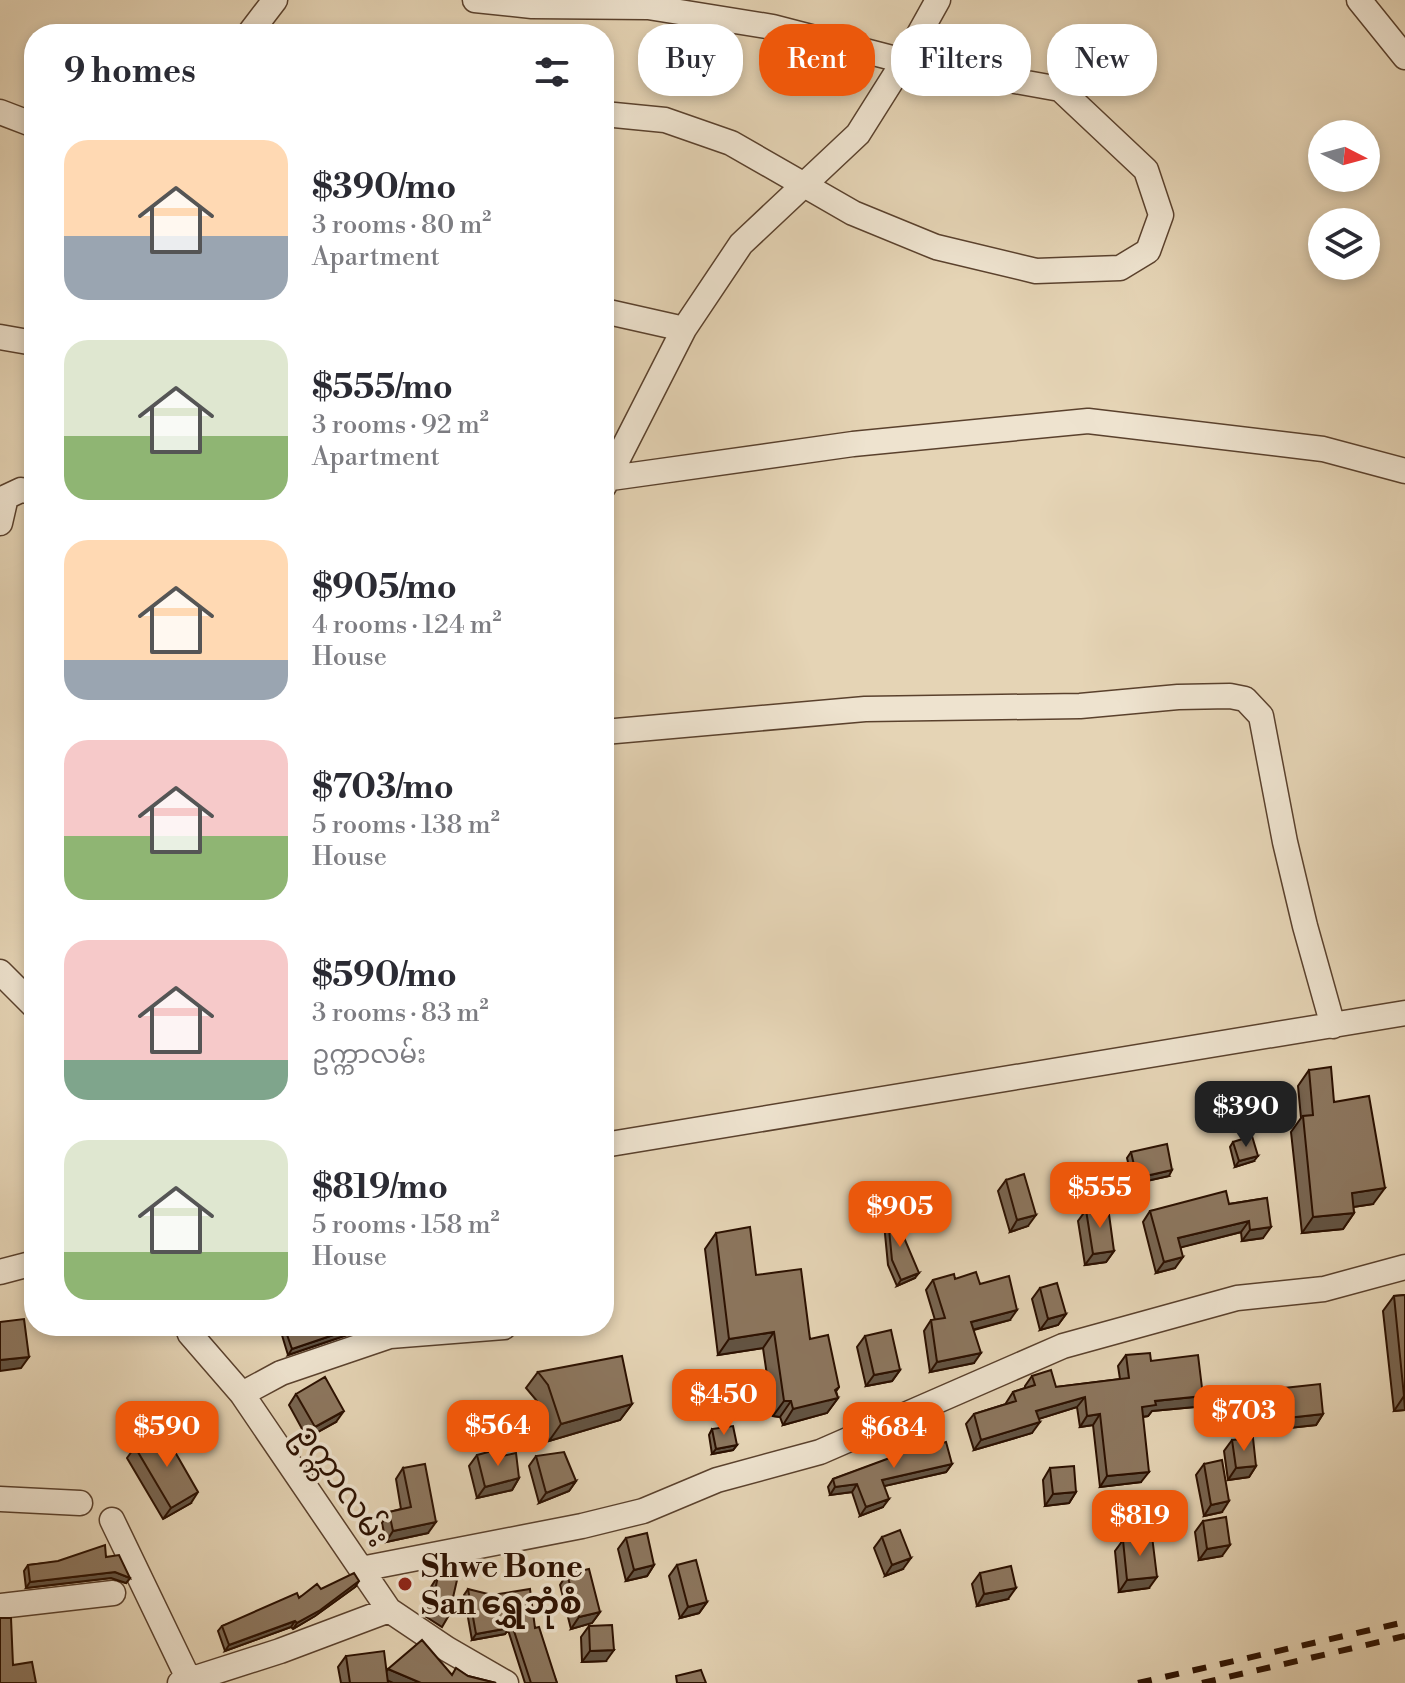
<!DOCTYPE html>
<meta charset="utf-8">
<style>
:root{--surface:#fff;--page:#f7f7f7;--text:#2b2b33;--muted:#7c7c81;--accent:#ea580c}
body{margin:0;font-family:"Libre Bodoni","Noto Sans Myanmar",serif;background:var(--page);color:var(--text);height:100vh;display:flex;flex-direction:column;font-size:30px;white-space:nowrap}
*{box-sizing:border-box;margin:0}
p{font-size:26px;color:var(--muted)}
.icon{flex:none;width:44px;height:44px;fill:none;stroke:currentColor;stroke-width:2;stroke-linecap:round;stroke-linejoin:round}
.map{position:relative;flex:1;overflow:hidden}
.details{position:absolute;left:24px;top:24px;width:590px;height:1312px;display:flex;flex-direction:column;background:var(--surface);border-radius:32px;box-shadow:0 4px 12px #0003}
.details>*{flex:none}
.guide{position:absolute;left:638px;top:24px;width:646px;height:72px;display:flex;gap:16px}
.needle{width:52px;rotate:96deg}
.tools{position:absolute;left:1308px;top:120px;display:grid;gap:16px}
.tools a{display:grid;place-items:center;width:72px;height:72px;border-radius:50%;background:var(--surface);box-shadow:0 4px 12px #0003;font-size:40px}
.price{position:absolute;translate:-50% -68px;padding:0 18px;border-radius:16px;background:var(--accent);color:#fff;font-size:26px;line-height:52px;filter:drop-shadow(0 2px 4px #0008)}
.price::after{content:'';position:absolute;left:50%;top:48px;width:24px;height:18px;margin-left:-12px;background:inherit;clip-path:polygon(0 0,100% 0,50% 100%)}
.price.selected{background:#222;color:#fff}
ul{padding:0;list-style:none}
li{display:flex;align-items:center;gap:24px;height:200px;padding:0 40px}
li span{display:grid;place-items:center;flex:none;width:224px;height:160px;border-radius:24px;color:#555}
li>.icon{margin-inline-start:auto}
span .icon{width:96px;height:96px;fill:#fffc;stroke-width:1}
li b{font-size:34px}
h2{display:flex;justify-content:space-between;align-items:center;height:96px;padding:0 40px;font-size:34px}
.chip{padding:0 28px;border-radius:32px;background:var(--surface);box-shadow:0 4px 12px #0003;font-size:28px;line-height:72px}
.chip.selected{background:var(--accent);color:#fff}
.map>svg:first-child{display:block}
</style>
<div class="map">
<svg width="1405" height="1683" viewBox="0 0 1405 1683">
<rect width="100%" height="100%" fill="#e5d4b5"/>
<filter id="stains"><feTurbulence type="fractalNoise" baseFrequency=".0025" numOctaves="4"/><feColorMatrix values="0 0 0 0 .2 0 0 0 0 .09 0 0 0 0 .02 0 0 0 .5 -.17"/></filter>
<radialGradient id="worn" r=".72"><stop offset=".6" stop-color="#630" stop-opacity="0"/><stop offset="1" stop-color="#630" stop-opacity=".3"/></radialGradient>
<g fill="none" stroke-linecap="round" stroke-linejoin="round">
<defs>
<path id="minor" d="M475,0L532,6L648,7L773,27L904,61L1060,89L1146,170L1161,215L1148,251L1120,268L1036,271L936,247L853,213L731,143L665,120L604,114
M1359,0L1405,57
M249,34L275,0
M0,112L34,125
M604,311L684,329
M0,337L34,343
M604,479L853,444L1088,421L1323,449L1405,471
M604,486L684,329L741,244L858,134L904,61L938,0
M0,523L6,497L21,490L34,492
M604,732L865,709L1080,706L1178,697L1230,696L1245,699L1261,716L1285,842L1305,926L1333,1026
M0,972L34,1006
M604,1145L1405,1013
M0,1272L34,1263
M187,1326L190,1334L242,1394L389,1610L447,1649L506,1683
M242,1394L281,1373L390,1336L504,1327
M0,1499L80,1503
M112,1520L189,1680
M361,1569L582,1526L643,1511L717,1480L820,1452L1063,1346L1237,1298L1324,1289L1405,1267
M0,1606L113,1593
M180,1683L280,1651L389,1610"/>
</defs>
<use href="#minor" stroke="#5a412d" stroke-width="27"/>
<use href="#minor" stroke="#eee3cf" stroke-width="24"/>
<path stroke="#2b1000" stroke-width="6" stroke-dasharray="14 14" stroke-linecap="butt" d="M1138,1683L1405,1622
M1202,1683L1405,1636"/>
</g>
<path fill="#786551" stroke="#2b1000" stroke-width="2" d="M1309,1070L1334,1102L1373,1204L1353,1207L1354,1213L1343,1229L1302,1233L1291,1132L1301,1118L1298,1086Z
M1233,1142L1254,1161L1235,1167L1230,1147Z
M1131,1152L1169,1176L1133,1184L1127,1158Z
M1006,1180L1028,1226L1010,1232L998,1191Z
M1267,1198L1263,1238L1242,1241L1241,1232L1181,1247L1175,1268L1156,1273L1143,1222L1150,1211L1229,1204Z
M887,1208L915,1278L897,1286L888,1265L883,1213Z
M1086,1210L1114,1251L1106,1262L1085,1265L1078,1221Z
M716,1233L756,1275L810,1339L839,1387L836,1391L838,1398L827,1413L783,1425L780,1417L773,1416L763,1348L718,1355L705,1249Z
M955,1279L980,1284L1010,1320L974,1330V1363L930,1372L924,1331L931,1320H935L926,1290L933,1280Z
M1040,1288L1066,1314L1058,1325L1040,1330L1032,1299Z
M1405,1295V1410L1394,1411L1383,1311L1394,1296Z
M285,1326L353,1333L288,1355L281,1332Z
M865,1336L900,1370L892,1381L866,1386L857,1347Z
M1126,1355L1151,1361L1195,1407L1152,1411L1148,1416L1143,1417L1141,1482L1100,1487L1093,1425L1080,1427L1077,1407L1038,1419L1032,1433L974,1450L966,1424L974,1414L1006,1404V1403L1013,1392L1025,1388V1386L1032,1376L1056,1387L1120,1379L1118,1366Z
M538,1372L632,1404L620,1420L549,1441L537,1401L526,1388Z
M1275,1389L1323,1414L1316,1425L1270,1430L1267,1400Z
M296,1394L336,1422L307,1438L289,1405Z
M712,1429L737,1445L733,1450L712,1454L709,1435Z
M1232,1440L1256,1466L1249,1477L1228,1480L1224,1451Z
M135,1447L191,1503L163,1519L127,1458Z
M894,1449L912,1450L952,1464L946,1472L884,1486L883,1507L860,1516L852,1492L830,1495L828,1487L833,1479L889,1459Z
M477,1455L498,1457L519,1478L512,1490L477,1498L469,1466Z
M536,1456L576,1481L569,1491L539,1503L529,1466Z
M1204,1464L1222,1512L1204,1516L1196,1475Z
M403,1468L428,1533L386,1542L382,1523L389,1512L401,1509L396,1479Z
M1050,1468L1076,1492L1069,1503L1045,1506L1043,1480Z
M1203,1521L1222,1556L1199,1560L1195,1532Z
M882,1537L903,1569L885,1576L874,1548Z
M626,1538L654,1565L647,1576L626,1581L618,1549Z
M1123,1540L1149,1588L1119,1592L1115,1551Z
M106,1557L130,1578L126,1583L111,1578L26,1588L24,1571L28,1565Z
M677,1565L707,1602L699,1613L680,1618L669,1576Z
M980,1573L1008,1599L977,1606L972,1584Z
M567,1574L600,1612L592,1623L571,1629L560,1585Z
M438,1576L449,1615L442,1627L425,1616L431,1587Z
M355,1587L315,1616L293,1629L291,1627L225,1651L218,1631L222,1626L321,1589Z
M468,1589L535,1628L557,1683H525L508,1630L505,1634L472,1640L464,1595Z
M589,1626L606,1661L582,1662L581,1637Z
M346,1656L387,1671L388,1669L468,1676L496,1683H393L388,1681V1683H341L338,1667Z"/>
<path fill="#625342" stroke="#2b1000" stroke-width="2" d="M1258,1156L1254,1161L1235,1167L1239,1161Z
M1172,1170L1169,1176L1133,1184L1137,1178Z
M1385,1188L1373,1204L1340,1209L1352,1193Z
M1354,1213L1343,1229L1302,1233L1313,1217Z
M1036,1215L1028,1226L1010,1232L1017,1220Z
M1249,1221L1241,1232L1171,1250L1178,1238Z
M1271,1227L1263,1238L1242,1241L1250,1230Z
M1114,1251L1106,1262L1085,1265L1093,1254Z
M1183,1257L1175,1268L1156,1273L1164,1262Z
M919,1273L915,1278L897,1286L901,1280Z
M1017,1310L1010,1320L964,1332L971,1322Z
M1066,1314L1058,1325L1040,1330L1048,1319Z
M357,1327L353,1333L288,1355L292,1349Z
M774,1332L763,1348L718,1355L729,1339Z
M981,1353L974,1363L930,1372L937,1362Z
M29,1357L21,1368L0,1371V1360Z
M900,1370L892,1381L866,1386L874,1375Z
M839,1387L830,1400L838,1398L827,1413L783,1425L793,1409L835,1390Z
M1203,1396L1195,1407L1152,1411L1148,1416L1134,1418L1142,1407L1155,1401Z
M1404,1396L1405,1410L1394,1411Z
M1085,1397L1077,1407L1029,1422L1036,1411Z
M784,1401H791L780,1417L773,1416Z
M632,1404L620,1420L549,1441L561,1424Z
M344,1411L336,1422L307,1438L315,1427Z
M1100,1414L1093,1425L1080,1427L1087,1416Z
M1323,1414L1316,1425L1270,1430L1278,1419Z
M1040,1422L1032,1433L974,1450L981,1440Z
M737,1445L733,1450L712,1454L716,1449Z
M952,1464L946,1472L876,1488L882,1480Z
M1256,1466L1249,1477L1228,1480L1236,1468Z
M1149,1472L1141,1482L1100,1487L1107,1476Z
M519,1478L512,1490L477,1498L485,1487Z
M576,1481L569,1491L539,1503L546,1493Z
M857,1484L852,1492L830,1495L835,1487Z
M198,1492L191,1503L163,1519L171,1508Z
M1076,1492L1069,1503L1045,1506L1053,1494Z
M889,1499L883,1507L860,1516L866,1507Z
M1229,1501L1222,1512L1204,1516L1211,1505Z
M436,1522L428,1533L386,1542L393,1531Z
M1230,1545L1222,1556L1199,1560L1207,1549Z
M911,1558L903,1569L885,1576L892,1565Z
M654,1565L647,1576L626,1581L634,1570Z
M115,1572L130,1578L126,1583L111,1578L26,1588L30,1582Z
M1157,1577L1149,1588L1119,1592L1127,1580Z
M359,1581L355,1587L315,1616L293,1629L297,1623Z
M1016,1588L1008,1599L977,1606L984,1594Z
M707,1602L699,1613L680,1618L688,1607Z
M600,1612L592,1623L571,1629L579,1617Z
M295,1621L291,1627L225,1651L229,1645Z
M509,1628L505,1634L472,1640L476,1634Z
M614,1650L606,1661L582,1662L590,1651Z
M388,1669L421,1683H393L382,1678Z"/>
<path fill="#8c765e" stroke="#2b1000" stroke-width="2" d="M1331,1067L1334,1102L1369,1096L1385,1188L1352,1193L1354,1213L1313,1217L1303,1116L1313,1115L1309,1070Z
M1252,1136L1258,1156L1239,1161L1233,1142Z
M1167,1144L1172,1170L1137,1178L1131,1152Z
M1024,1174L1036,1215L1017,1220L1006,1180Z
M1226,1191L1229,1204L1267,1198L1271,1227L1250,1230L1249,1221L1178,1238L1183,1257L1164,1262L1150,1211Z
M891,1207L919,1273L901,1280L892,1260L887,1208Z
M1108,1207L1114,1251L1093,1254L1086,1210Z
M750,1227L756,1275L801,1269L810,1339L828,1335L839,1387L835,1390L838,1398L793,1409L791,1401H784L774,1332L729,1339L716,1233Z
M976,1272L980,1284L1009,1276L1017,1310L971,1322L981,1353L937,1362L931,1320L945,1318L933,1280L954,1274L955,1279Z
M1057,1283L1066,1314L1048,1319L1040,1288Z
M1405,1295V1396H1404L1394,1296Z
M24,1319L29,1357L0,1360V1322Z
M284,1326H357V1327L292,1349Z
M891,1330L900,1370L874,1375L865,1336Z
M1150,1353L1151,1361L1198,1355L1203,1396L1155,1401L1156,1405L1142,1407L1149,1472L1107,1476L1100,1414L1087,1416L1085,1397L1036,1411L1040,1422L981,1440L974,1414L1016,1401L1013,1392L1035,1385L1032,1376L1051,1370L1056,1387L1129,1378L1126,1355Z
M622,1356L632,1404L561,1424L548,1385L538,1372Z
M325,1377L344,1411L315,1427L296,1394Z
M1320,1384L1323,1414L1278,1419L1275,1389Z
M733,1426L737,1445L716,1449L712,1429Z
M163,1431L198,1492L171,1508L135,1447Z
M1253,1438L1256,1466L1236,1468L1232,1440Z
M946,1442L952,1464L882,1480L889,1499L866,1507L857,1484L835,1487L833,1479L895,1456L894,1449L912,1447V1450Z
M496,1450L498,1457L516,1453L519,1478L485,1487L477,1455Z
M564,1452L576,1481L546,1493L536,1456Z
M1222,1460L1229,1501L1211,1505L1204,1464Z
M425,1464L436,1522L393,1531L389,1512L411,1507L403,1468Z
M1074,1466L1076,1492L1053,1494L1050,1468Z
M1226,1517L1230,1545L1207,1549L1203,1521Z
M900,1530L911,1558L892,1565L882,1537Z
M647,1533L654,1565L634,1570L626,1538Z
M1152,1536L1157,1577L1127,1580L1123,1540Z
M105,1545L106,1557L119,1555L130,1578L115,1572L30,1582L28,1565L58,1561Z
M696,1560L707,1602L688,1607L677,1565Z
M1011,1566L1016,1588L984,1594L980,1573Z
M589,1569L600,1612L579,1617L567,1574Z
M354,1573L359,1581L319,1611L297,1623L295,1621L229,1645L222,1626L297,1593L299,1598L317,1584L321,1589Z
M438,1576L457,1580L449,1615L432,1605Z
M468,1589L492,1595L530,1589L535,1628L539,1627L557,1683H531L511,1622L509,1628L476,1634Z
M0,1618H11L13,1665L32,1662L36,1683H0Z
M612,1625L614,1650L590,1651L589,1626Z
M422,1640L452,1675L456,1668L468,1676L496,1683H421L388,1669Z
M384,1651L388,1683H350L346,1656Z
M701,1670L706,1683H677L676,1676Z"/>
<circle fill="#8f2418" stroke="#eee3cf" stroke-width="3" cx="405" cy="1584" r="8"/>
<g text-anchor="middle" stroke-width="7" stroke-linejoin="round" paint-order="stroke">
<g font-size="32" fill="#2b1000" stroke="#eee3cf">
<text transform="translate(343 1485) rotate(56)" y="11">ဥက္ကာလမ်း</text>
</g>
<g font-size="32" font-weight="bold" fill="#2b1000" stroke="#eee3cf" text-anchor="start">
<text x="421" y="1577">Shwe Bone<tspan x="421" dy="37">San ရွှေဘုံစံ</tspan></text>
</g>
</g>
<rect width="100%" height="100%" filter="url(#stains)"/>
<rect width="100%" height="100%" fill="url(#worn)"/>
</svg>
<div class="tools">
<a><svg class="needle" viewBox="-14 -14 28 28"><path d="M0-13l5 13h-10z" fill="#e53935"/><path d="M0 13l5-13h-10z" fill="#7c7c81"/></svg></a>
<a><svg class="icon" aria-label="layers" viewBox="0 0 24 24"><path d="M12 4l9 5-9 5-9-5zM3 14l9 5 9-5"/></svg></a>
</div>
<b class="price selected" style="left:1246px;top:1149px">$390</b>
<b class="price" style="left:1100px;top:1230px">$555</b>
<b class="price" style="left:900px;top:1249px">$905</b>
<b class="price" style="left:724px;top:1437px">$450</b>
<b class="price" style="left:1244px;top:1453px">$703</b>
<b class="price" style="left:498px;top:1468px">$564</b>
<b class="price" style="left:167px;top:1469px">$590</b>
<b class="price" style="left:894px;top:1470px">$684</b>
<b class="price" style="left:1140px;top:1558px">$819</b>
<div class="guide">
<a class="chip">Buy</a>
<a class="chip selected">Rent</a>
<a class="chip">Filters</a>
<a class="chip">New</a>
</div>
<section class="details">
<h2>9 homes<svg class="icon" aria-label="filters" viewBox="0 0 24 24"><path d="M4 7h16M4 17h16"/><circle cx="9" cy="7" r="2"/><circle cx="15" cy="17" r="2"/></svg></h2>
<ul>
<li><span style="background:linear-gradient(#ffd9b3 60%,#9aa5b1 0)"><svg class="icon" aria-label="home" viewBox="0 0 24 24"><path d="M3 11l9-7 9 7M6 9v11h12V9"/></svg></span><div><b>$390/mo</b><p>3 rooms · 80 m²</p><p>Apartment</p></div></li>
<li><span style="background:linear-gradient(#dfe7d0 60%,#8fb573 0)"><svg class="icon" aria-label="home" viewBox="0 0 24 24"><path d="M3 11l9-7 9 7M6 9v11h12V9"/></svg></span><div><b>$555/mo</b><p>3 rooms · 92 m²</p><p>Apartment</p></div></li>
<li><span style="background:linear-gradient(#ffd9b3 75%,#9aa5b1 0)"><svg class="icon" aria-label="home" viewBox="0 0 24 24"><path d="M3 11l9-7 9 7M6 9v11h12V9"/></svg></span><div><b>$905/mo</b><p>4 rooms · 124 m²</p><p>House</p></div></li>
<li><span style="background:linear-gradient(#f6c9c9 60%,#8fb573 0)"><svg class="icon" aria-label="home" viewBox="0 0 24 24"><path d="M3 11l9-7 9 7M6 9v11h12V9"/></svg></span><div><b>$703/mo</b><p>5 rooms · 138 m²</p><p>House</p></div></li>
<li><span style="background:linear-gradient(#f6c9c9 75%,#7fa58c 0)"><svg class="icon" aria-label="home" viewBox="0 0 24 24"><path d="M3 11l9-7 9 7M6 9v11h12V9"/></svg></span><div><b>$590/mo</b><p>3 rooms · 83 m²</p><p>ဥက္ကာလမ်း</p></div></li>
<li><span style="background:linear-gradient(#dfe7d0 70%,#8fb573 0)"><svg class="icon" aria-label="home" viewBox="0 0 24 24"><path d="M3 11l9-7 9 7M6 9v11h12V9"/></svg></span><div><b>$819/mo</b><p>5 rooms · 158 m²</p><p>House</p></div></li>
</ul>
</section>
</div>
